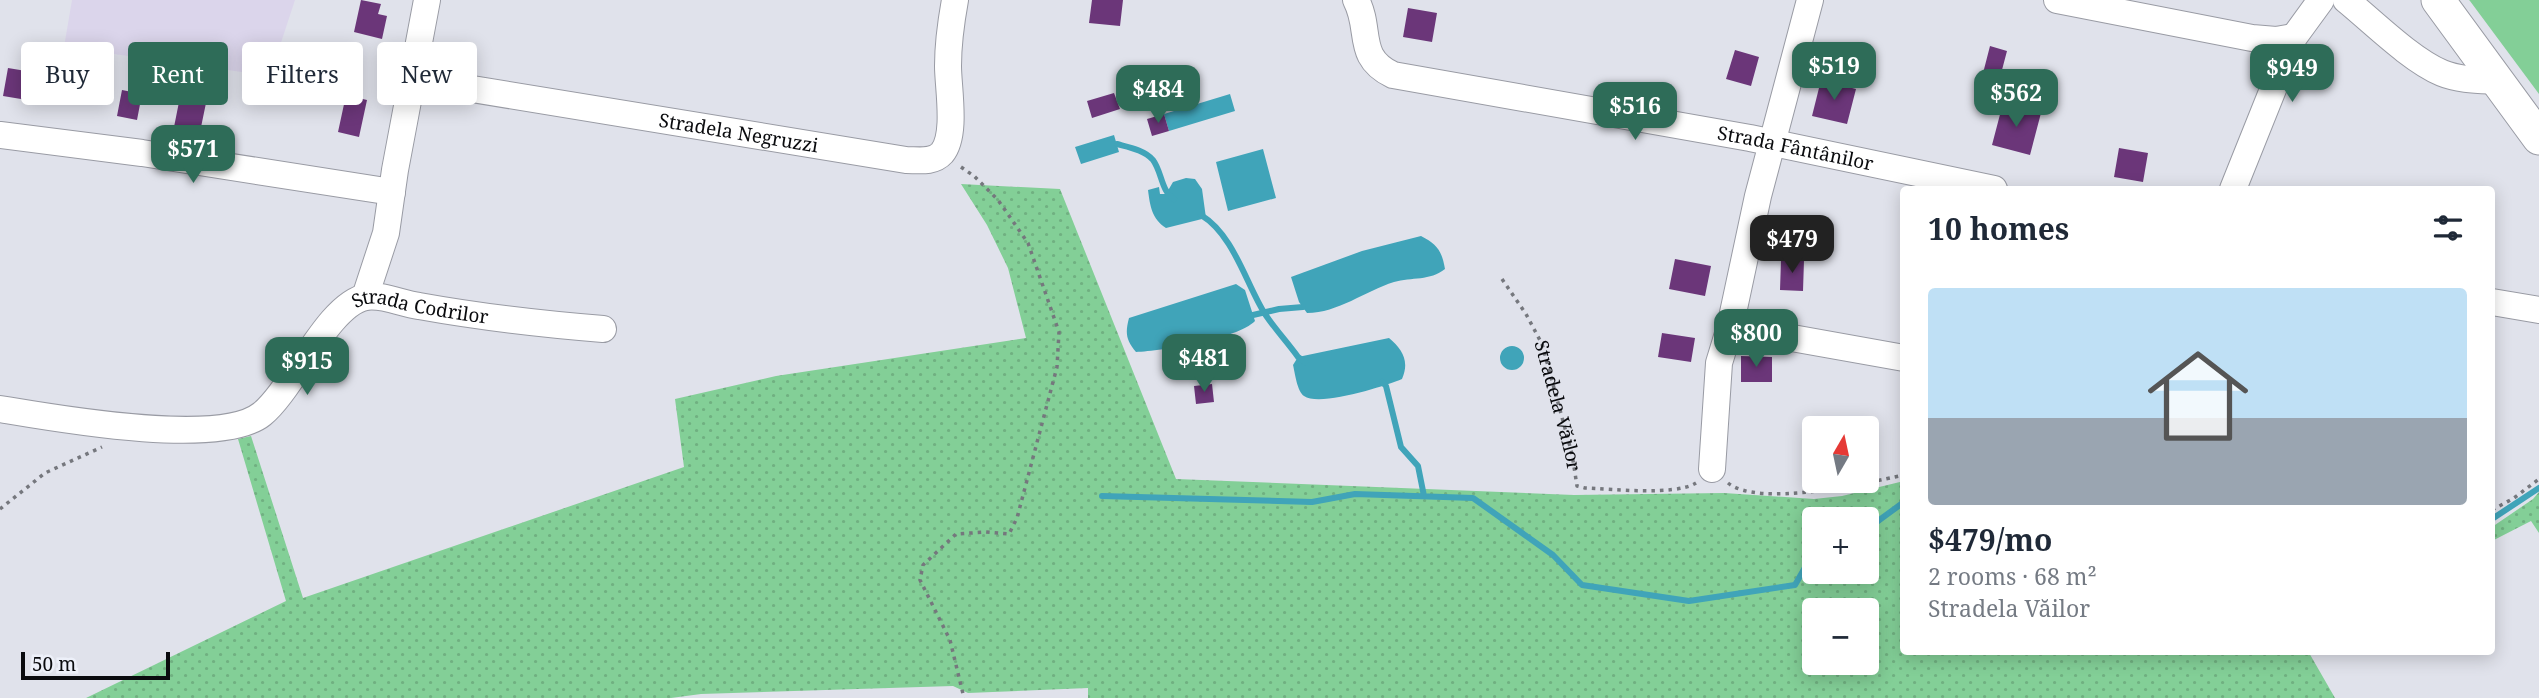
<!DOCTYPE html>
<meta charset="utf-8">
<style>
:root{--surface:#fff;--page:#f6f6f7;--text:#1f2937;--muted:#747a83;--line:#e0e1e3;--accent:#2e6c58}
body{margin:0;font-family:"Noto Serif",serif;background:var(--page);color:var(--text);height:100vh;display:flex;flex-direction:column;font-size:26px;white-space:nowrap}
*{box-sizing:border-box;margin:0}
p{font-size:23px;color:var(--muted)}
.icon{flex:none;width:38px;height:38px;fill:none;stroke:currentColor;stroke-width:2;stroke-linecap:round;stroke-linejoin:round}
.map{position:relative;flex:1;overflow:hidden}
.details{position:absolute;left:1900px;top:186px;width:595px;height:469px;display:flex;flex-direction:column;background:var(--surface);border-radius:7px;box-shadow:0 4px 18px #0003}
.details>*{flex:none}
.top-card{position:absolute;left:21px;top:42px;width:665px;height:63px;display:flex;gap:14px}
.needle{width:46px;rotate:9deg}
.tools{position:absolute;left:1802px;top:416px;display:grid;gap:14px}
.tools a{display:grid;place-items:center;width:77px;height:77px;border-radius:7px;background:var(--surface);box-shadow:0 4px 18px #0003;font-size:35px}
.scale{position:absolute;left:21px;bottom:18px;width:149px;box-sizing:border-box;padding-left:7px;border:4px solid #0a0b0e;border-top:0;font-size:19px;line-height:24px;white-space:nowrap;color:#0a0b0e;-webkit-text-stroke:5px #edf0f9;paint-order:stroke}
.price{position:absolute;translate:-50% -60px;padding:0 16px;border-radius:14px;background:var(--accent);color:#fff;font-size:23px;line-height:46px;filter:drop-shadow(0 2px 4px #0008)}
.price::after{content:'';position:absolute;left:50%;top:42px;width:21px;height:16px;margin-left:-10px;background:inherit;clip-path:polygon(0 0,100% 0,50% 100%)}
.price.on{background:#222;color:#fff}
ul{padding:0;list-style:none}
li{display:grid;align-content:center;gap:14px;height:371px;padding:0 28px}
li+li{border-top:2px solid var(--line)}
li span{display:grid;place-items:center;height:217px;border-radius:7px;color:#555}
li>.icon{margin-inline-start:auto}
span .icon{width:126px;height:126px;fill:#fffc;stroke-width:1}
li b{font-size:30px}
h2{display:flex;justify-content:space-between;align-items:center;height:84px;padding:0 28px;font-size:30px}
.pill{padding:0 24px;border-radius:7px;background:var(--surface);box-shadow:0 4px 18px #0003;font-size:24px;line-height:63px}
.pill.on{background:var(--accent);color:#fff}
.map>svg:first-child{display:block}
</style>
<div class="map">
<svg width="2539" height="698" viewBox="0 0 2539 698">
<defs>
<pattern id="grass-dots" width="8" height="8" patternUnits="userSpaceOnUse" patternTransform="scale(1.75)"><rect width="8" height="8" fill="#83cf97"/><path d="M2 2h.1M6 6h.1" fill="none" stroke="#70b081" stroke-width="1.8" stroke-linecap="round"/></pattern>
</defs>
<rect width="100%" height="100%" fill="#e0e2eb"/>
<path fill="#dbd5eb" d="M72,0H295L270,76L64,47Z"/>
<path fill="url(#grass-dots)" fill-rule="evenodd" d="M961,184L1060,189L1176,479L1574,495L1724,493L1814,499L1842,496L1904,481V651H2308L2335,698H1088V688L968,693L953,686L701,694L671,698H86L286,601L238,439L251,436L303,598L684,467L675,399L776,376L1026,338L1008,268L987,225ZM1815,520H1867V572H1815ZM1815,611H1867V663H1815Z
M2539,492V533L2531,521L2492,541V527L2533,499Z"/>
<path fill="#83cf97" d="M2469,0H2539V94L2470,1Z"/>
<path fill="#40a4b9" d="M1230,94L1235,111L1169,131L1164,114Z
M1114,135L1119,152L1081,164L1075,147Z
M1263,149L1276,198L1228,211L1216,162Z
M1186,178L1195,179L1202,189L1206,218L1166,228C1152,219 1150,206 1148,190L1159,187L1160,194H1166L1173,182Z
M1421,236C1437,244 1442,251 1445,269C1430,281 1412,277 1394,282C1365,291 1338,313 1307,313L1299,302L1291,277L1362,251Z
M1236,284L1245,290L1255,321C1237,339 1162,351 1136,352C1126,340 1125,333 1129,318Z
M1389,338C1402,349 1410,361 1402,379C1385,386 1320,407 1304,396C1297,391 1295,373 1293,365L1298,357Z
M1500 358a12 12 0 1 1 24 0a12 12 0 1 1-24 0Z"/>
<g fill="none" stroke-linecap="round" stroke-linejoin="round">
<path stroke="#40a4b9" stroke-width="6" d="M1117,144C1128,147 1145,150 1153,160C1162,172 1161,191 1174,199
M1201,215C1234,235 1246,284 1265,314C1275,329 1288,343 1298,357L1305,362
M1253,315L1279,309L1303,307
M1382,382L1386,386L1401,447L1418,466L1424,496
M1102,496L1312,502L1355,494L1473,498L1553,555L1582,585L1689,601L1795,585L1811,557L1815,556
M2492,519L2539,488
M1867,529L1904,502"/>
</g>
<path fill="#6b3679" d="M361,0L381,4L378,14L387,16L382,39L354,32Z
M1092,0H1123L1120,26L1089,23Z
M1408,8L1437,13L1432,42L1403,37Z
M1990,46L2007,51L1998,85L1981,81Z
M1735,50L1759,57L1751,86L1726,79Z
M8,68L32,72L27,100L3,96Z
M1821,80L1856,89L1847,124L1812,116Z
M122,90L142,94L137,120L117,116Z
M1114,93L1120,109L1092,118L1087,101Z
M346,95L367,100L359,137L338,132Z
M180,97L206,103L200,132L174,127Z
M2003,103L2041,113L2030,155L1992,145Z
M1164,114L1169,131L1152,136L1147,119Z
M2119,148L2148,153L2143,182L2114,177Z
M1675,259L1711,266L1705,296L1669,289Z
M1781,260H1804L1803,291L1780,290Z
M1662,333L1695,338L1691,362L1658,357Z
M1741,356L1772,357V382H1741Z
M1212,384L1214,402L1196,404L1194,386Z"/>
<g fill="none" stroke-linecap="round" stroke-linejoin="round">
<defs>
<g id="minor">
<path id="s2" d="M1356,0C1372,30 1355,57 1393,75L1750,138L1994,189"/>
<path d="M2057,0L2252,38L2276,40L2294,37"/>
<path d="M2346,0C2373,22 2411,60 2442,73C2459,80 2479,80 2497,81"/>
<path id="s3" d="M411,79L906,160C918,160 933,163 942,153C957,135 948,88 948,66C948,44 951,22 955,0"/>
<path d="M0,135L142,153L392,192"/>
<path d="M2233,189L2294,37L2321,0"/>
<path d="M365,297L386,233L395,170L427,0"/>
<path d="M2492,302L2539,310"/>
<path d="M1730,327L1904,358"/>
<path id="s4" d="M0,409C54,418 220,448 262,414C293,389 328,304 366,297C383,294 402,304 419,306C480,317 541,324 603,329"/>
<path d="M1712,469L1719,363L1730,327L1758,196L1810,0"/>
</g>
<path id="major" d="M2438,0L2539,138"/>
</defs>
<use href="#minor" stroke="#999ba4" stroke-width="28"/>
<use href="#major" stroke="#999ba4" stroke-width="35"/>
<g stroke="#75777d" stroke-width="3.5" stroke-dasharray="3.5 5" stroke-linecap="butt">
<path d="M961,167L974,176L998,200L1028,243L1059,332L1057,367L1017,518L1009,534L986,532L956,534L923,565L920,580L950,640L964,698"/>
<path id="s1" d="M1502,279L1526,314L1542,344L1572,454L1577,486L1585,488C1612,489 1675,496 1696,483"/>
<path d="M1728,483C1759,508 1866,483 1904,475"/>
<path d="M0,509L45,473L102,447"/>
<path d="M2492,510L2514,498L2539,479"/>
</g>
<use href="#minor" stroke="#fff" stroke-width="26"/>
<use href="#major" stroke="#fff" stroke-width="33"/>
</g>
<g text-anchor="middle" stroke-width="7" stroke-linejoin="round" paint-order="stroke">
<g font-size="19" fill="#0a0b0e" stroke="#edf0f9">
<text dy="7" stroke="none"><textPath href="#s3" startOffset="332">Stradela Negruzzi</textPath></text>
<text dy="7" stroke="none"><textPath href="#s2" startOffset="497">Strada Fântânilor</textPath></text>
<text dy="7" stroke="none"><textPath href="#s4" startOffset="480">Strada Codrilor</textPath></text>
<text dy="7" stroke="none"><textPath href="#s1" startOffset="140">Stradela Văilor</textPath></text>
</g>
</g>
</svg>
<div class="tools">
<a><svg class="needle" viewBox="-14 -14 28 28"><path d="M0-13l5 13h-10z" fill="#e53935"/><path d="M0 13l5-13h-10z" fill="#747a83"/></svg></a>
<a>+</a>
<a>−</a>
</div>
<div class="scale">50 m</div>
<b class="price" style="left:1834px;top:102px">$519</b>
<b class="price" style="left:2292px;top:104px">$949</b>
<b class="price" style="left:1158px;top:125px">$484</b>
<b class="price" style="left:2016px;top:129px">$562</b>
<b class="price" style="left:1635px;top:142px">$516</b>
<b class="price" style="left:193px;top:185px">$571</b>
<b class="price on" style="left:1792px;top:275px">$479</b>
<b class="price" style="left:1756px;top:369px">$800</b>
<b class="price" style="left:1204px;top:394px">$481</b>
<b class="price" style="left:307px;top:397px">$915</b>
<div class="top-card">
<a class="pill">Buy</a>
<a class="pill on">Rent</a>
<a class="pill">Filters</a>
<a class="pill">New</a>
</div>
<section class="details">
<h2>10 homes<svg class="icon" aria-label="filters" viewBox="0 0 24 24"><path d="M4 7h16M4 17h16"/><circle cx="9" cy="7" r="2"/><circle cx="15" cy="17" r="2"/></svg></h2>
<ul>
<li><span style="background:linear-gradient(#bfe0f5 60%,#9aa5b1 0)"><svg class="icon" aria-label="home" viewBox="0 0 24 24"><path d="M3 11l9-7 9 7M6 9v11h12V9"/></svg></span><div><b>$479/mo</b><p>2 rooms · 68 m²</p><p>Stradela Văilor</p></div></li>
</ul>
</section>
</div>
